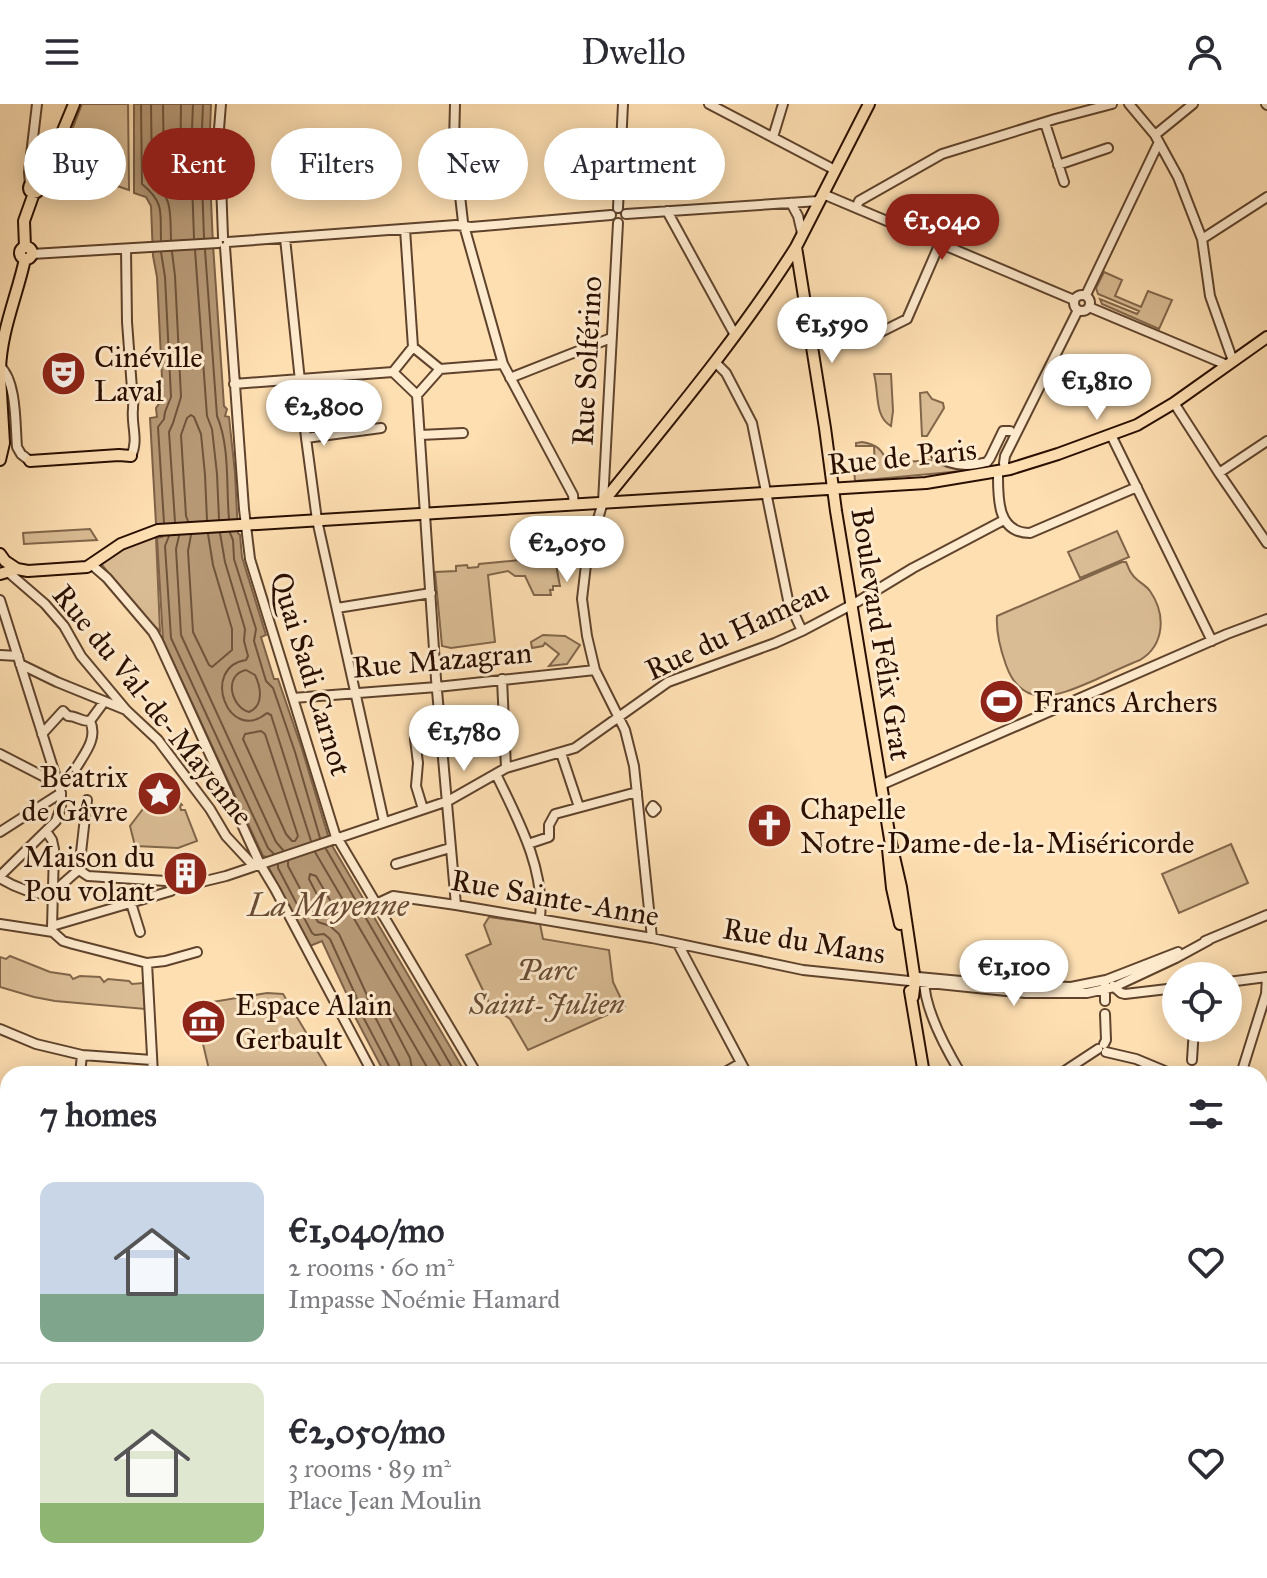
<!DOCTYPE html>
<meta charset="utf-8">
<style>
:root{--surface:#fff;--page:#f7f7f7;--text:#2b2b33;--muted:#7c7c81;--line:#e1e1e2;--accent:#8f2418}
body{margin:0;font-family:"IM FELL Great Primer",serif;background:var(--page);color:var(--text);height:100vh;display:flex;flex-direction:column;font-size:30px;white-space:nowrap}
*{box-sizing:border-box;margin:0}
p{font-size:26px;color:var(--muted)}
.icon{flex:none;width:44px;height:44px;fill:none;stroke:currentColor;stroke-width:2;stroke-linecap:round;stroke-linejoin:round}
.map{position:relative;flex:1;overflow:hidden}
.drawer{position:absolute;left:0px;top:962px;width:1268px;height:512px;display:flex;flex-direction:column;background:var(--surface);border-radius:24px 24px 0 0;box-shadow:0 4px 20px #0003}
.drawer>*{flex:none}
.guide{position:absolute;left:24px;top:24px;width:800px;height:72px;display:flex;gap:16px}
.controls{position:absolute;left:1162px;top:858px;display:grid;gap:16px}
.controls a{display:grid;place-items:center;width:80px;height:80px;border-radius:50%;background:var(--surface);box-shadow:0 4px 20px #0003;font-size:40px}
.price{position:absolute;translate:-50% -68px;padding:0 18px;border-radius:28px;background:#fff;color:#222;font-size:26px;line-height:52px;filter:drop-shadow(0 2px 4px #0008)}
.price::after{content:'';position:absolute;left:50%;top:48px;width:24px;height:18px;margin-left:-12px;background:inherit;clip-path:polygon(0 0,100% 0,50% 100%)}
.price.current{background:var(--accent);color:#fff}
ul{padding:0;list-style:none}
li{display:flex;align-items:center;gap:24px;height:200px;padding:0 40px}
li+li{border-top:2px solid var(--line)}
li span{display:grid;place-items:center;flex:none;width:224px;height:160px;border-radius:16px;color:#555}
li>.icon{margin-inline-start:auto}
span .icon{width:96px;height:96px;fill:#fffc;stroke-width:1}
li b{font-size:34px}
h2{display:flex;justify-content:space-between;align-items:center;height:96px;padding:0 40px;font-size:34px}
.pill{padding:0 28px;border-radius:36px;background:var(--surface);box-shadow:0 4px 20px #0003;font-size:28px;line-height:72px}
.pill.current{background:var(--accent);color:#fff}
header{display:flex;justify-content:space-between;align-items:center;height:104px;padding:0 40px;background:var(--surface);font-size:36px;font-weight:600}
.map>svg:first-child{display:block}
</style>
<header><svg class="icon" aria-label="menu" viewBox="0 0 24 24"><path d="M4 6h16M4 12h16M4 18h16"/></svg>Dwello<svg class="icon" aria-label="person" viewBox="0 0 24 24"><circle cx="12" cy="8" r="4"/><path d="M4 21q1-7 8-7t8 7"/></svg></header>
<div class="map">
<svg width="1267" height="1474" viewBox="0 0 1267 1474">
<rect width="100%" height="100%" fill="#fedfb2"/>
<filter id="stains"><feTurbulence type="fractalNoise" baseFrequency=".0025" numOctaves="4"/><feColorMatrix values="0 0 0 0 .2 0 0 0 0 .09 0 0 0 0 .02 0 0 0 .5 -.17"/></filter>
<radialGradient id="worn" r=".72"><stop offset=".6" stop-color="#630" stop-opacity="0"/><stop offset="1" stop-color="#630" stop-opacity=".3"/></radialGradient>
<path fill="#dabc94" stroke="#82664a" stroke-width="2" d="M82,0H128L129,86L58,62Z
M1104,168L1122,176L1115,192L1141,203L1148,187L1172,196L1159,225L1102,200L1100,195L1137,210L1139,207L1098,190L1096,184Z
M874,270H891L893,307L891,322C874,313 879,287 874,270Z
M927,288L932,295L943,299L944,304L927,332H922L920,289Z
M862,338C877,340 882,346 888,359L935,356L959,364L962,367L855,377L854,366H870L875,364L874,342H856V339Z
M90,425L97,436L24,440L23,429Z
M1117,427L1129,453L1080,474L1068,448Z
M156,433L160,527L148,517L102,461L103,458L124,443V445L141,436Z
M540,454L541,460L552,459L553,462L556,461L560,482H553V486H550L551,491H534L525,472H515L508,467L488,471L495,538L451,544L442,542L435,468L456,467V462L467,461L468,464L478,463L479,460Z
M1122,458H1126C1128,462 1129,467 1132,470C1136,477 1145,480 1150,487C1166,510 1165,541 1140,556C1125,562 1110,569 1095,576C1062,590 1023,609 1006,561C1001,547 996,527 997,512Z
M543,531L565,532L580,541L567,560L549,562L559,550L545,539L543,542L532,544L531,538Z
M164,677L165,682L182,701L180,702L181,706H185L197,737L178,744L135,742L130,722L143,705L152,698L147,690Z
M1231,740L1248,779L1179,809L1162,770Z
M489,813L540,820L543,835L609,846L613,878L625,903L528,946L510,915L490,901L466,851L491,840L484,821Z
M10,852L50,868L70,871L73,875L80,872L100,873L104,878L108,875L129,877L132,880L143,879L145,905L55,897L34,893L0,883V853L6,855Z
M267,889L283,890L331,970H210L194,901Z"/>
<path fill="#b69875" stroke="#7e6146" stroke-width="2" d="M134,0H211L209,51L213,141L224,302L227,305L225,312L229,313L235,369L238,429L240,431L242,453L266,531L261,533L274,575H278L302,645L330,738L466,970H385L353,909L349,895L322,837L310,842L269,764L270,759L267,753L263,752L163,536L157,434L162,433L156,420L150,314L157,313L156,304L163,294L157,173L153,152L151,102L146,93L134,89Z
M648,1466H757L763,1474H652Z"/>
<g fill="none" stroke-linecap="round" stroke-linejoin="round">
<path stroke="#70543a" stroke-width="2" d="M141,0L142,80C165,99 160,108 161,136
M151,0L152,74C173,96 170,106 171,136
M163,0L164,67L176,80L180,76L181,0
M193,0L191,51L194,134
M203,0L201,51L204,134
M195,146L207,312L212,325L217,370L219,415
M205,146L217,312C230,343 226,381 229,415
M161,148L165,173L171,293L165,308L164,315L158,323L164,419
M172,148L175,172L181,293L173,319L169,328L175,418
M188,417L186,412L181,331L187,314L191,311L194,313L201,330L205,371L207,416
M220,429L225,458L245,525L244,537L248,552L246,556C200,563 228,641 267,609L271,611L311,737
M230,429L233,436L234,455L256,525L254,537L266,577L273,584L295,648L320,734
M191,431L188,447L193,528L209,561L212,563L232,546V525L213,461L208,430
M169,432L165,442L171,534L268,744L274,750
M179,432L176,445L181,531L276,738L283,746
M246,566L255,571C261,583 264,602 249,608C231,603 223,571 246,566Z
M261,627L265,630L298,732L295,737H292L286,730L243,635L245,630Z
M326,745L456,970
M315,748L445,970
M288,757V762L318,818L330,822L339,830L366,889L370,903L399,960L401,970
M278,761V764L312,829L315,831L324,830L330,835L356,892L360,907L390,964L391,970
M310,770L316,772L334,803L333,808L325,806L309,775Z
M413,970L410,954L384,904L386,899L391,901L431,970"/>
<path stroke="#b69875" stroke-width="12" d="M1260,1224L1267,1213
M1185,1466L1188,1474"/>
<defs>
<path id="minor" d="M221,0L219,25L223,133
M455,0L454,39L463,118L503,260L573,391L574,401
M709,0L835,66
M1129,0L1155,31L1178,73L1202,135L1210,192L1233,257
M1266,0L1267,1
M1045,19L1064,78
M1155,31L1193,0
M773,33L783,0
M1058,61L1108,44
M30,81L29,68L37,0
M823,90L1074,196
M791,99L798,112L802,129
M618,104L623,0
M856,104L859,97L942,50L1055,15L1112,0
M667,107L735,231
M626,110L819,97
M618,119L603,398L587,452L582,495L587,532L595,566L625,626L634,662L652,834
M405,125L413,243
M285,134L306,334L317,416L384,718
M1202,135L1267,93
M228,138L456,121L471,123L611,111
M225,143L244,405L250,455L335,730L477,970
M126,145L127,218L132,285C135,293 133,296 133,305C131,321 139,336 131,352
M32,150L218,139
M1074 199a8 8 0 1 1 16 0a8 8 0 1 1-16 0Z
M1086,191L1159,38
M1089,203L1227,261
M869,234L907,215L940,139
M413,243L440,265L417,291L393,268Z
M715,258L726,269L752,319L788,496L802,527
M0,262C17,278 15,320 17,343L21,350L30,357
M440,265L503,260
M510,274L611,234
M234,280L393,268
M417,291L436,575L456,801
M1174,299L1219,369L1267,439
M420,331L463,329
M1111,331L1212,537
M306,334L381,324
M936,351C951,363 968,363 987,358L990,354L1003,327H1010
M1005,366L1004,359L1005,352L1078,206
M998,367C998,392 996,429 1030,429L1137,383
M1219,369L1267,337
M92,461L107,474L153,528L158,537L260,760L275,785L373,970
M8,468L45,500L64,522L81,552L127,607L158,636L210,705L226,732L251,759L259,760
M0,496L61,689V703L56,717L0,772
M337,504L431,489
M0,551L18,552
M20,560L57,578L126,606
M502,575L506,664
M293,594L437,583L595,566
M42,630L63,607L68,612C77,612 82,618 90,617
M415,635L418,659L416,682L423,705
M561,649L579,703
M0,650L58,680
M76,664C85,649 98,634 90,617L104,598
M496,670C517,714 545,764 540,814
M881,681L1227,530L1267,515
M653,702L656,705L653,708L651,705Z
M46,727L52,736L54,745L52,824
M0,728L61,689
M528,740L549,733V721L555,710L637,688
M396,760L450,744
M79,766L88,772L197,779L226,772L448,697L506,664L575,644L668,578L775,539L804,526L857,498L913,464L1004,416
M79,766L87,696
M0,774C11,781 38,794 52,788C61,783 70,772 79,766
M131,799L140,828
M378,799L393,792L456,801L652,834L803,866L1025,889H1087L1114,883L1176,854L1209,836
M0,820L53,828
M52,822L171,787L177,778
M53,828L63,837L73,840L147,859L165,857L197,848
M1205,837L1267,811
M678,840L747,970
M147,859L153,970
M918,873L1004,881L1071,883L1106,876L1178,848
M924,875C924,905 946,945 961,970
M1228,878L1267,873
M1113,882L1121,889L1125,890L1176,884
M1105,897V881
M0,925L36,940L82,951L152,956
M1104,940L1106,936L1105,910
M1106,948L1136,955L1172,970
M1192,956L1194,924
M80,970L82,951
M722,970L741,959
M1060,970L1098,945
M1241,970L1266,890L1267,873
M0,1073L8,1075
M0,1154L8,1151
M0,1196L8,1198
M0,1247L8,1249
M0,1280L8,1282
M0,1376L8,1378
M0,1461L1,1474
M168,1466L181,1474
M319,1466L323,1474
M466,1466L470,1474
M635,1466L640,1474
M769,1466L776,1474
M1021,1466L1029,1474
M276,1474L280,1466
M910,1474H921L930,1466
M983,1474L991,1466"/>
<path id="major" d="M29 84a5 5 0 1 1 10 0a5 5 0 1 1-10 0Z
M37,80L45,70L74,0
M25,143L24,117L34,89
M796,143L825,324L836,407L890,735L901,783L915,877L913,893
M20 149a6 6 0 1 1 12 0a6 6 0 1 1-12 0Z
M0,266C1,227 17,192 25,155
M0,272L4,339L0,356
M30,357L119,351L131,352
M603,398C670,315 739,233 796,143L869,0
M0,450L5,457L17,465
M0,470L17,465L28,467L87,463L121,440L158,426L926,379L1010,365L1058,350L1137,321L1174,299L1267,233
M888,745L892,784L900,820
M910,887L924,970
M1260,1049L1267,1025
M1260,1091L1267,1067
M1260,1450L1267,1456
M1256,1466L1265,1474
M1133,1474L1135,1466
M1146,1474L1149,1466"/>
</defs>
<use href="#minor" stroke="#5f432c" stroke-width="12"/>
<use href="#major" stroke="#2a0f00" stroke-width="14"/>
<use href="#minor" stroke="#feeacd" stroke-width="8"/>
<use href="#major" stroke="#fedfb2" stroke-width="10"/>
</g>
<defs>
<symbol id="theatre-disc" viewBox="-11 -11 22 22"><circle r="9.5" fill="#8f2418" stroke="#feeacd"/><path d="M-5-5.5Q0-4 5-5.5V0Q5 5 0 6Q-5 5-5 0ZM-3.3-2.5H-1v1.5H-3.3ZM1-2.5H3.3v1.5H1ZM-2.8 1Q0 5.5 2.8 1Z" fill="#fff"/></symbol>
<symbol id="stadium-disc" viewBox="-11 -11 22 22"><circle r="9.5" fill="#8f2418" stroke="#feeacd"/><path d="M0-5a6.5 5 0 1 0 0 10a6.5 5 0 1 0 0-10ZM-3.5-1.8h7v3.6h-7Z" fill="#fff"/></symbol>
<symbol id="sight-disc" viewBox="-11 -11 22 22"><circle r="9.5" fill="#8f2418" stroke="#feeacd"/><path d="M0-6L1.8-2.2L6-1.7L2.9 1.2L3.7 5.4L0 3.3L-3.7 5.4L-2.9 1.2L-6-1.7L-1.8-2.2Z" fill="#fff"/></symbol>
<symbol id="church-disc" viewBox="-11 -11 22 22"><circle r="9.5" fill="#8f2418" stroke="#feeacd"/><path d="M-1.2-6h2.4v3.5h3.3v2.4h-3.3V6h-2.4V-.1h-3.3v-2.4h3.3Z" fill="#fff"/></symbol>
<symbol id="building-disc" viewBox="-11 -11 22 22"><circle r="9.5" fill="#8f2418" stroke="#feeacd"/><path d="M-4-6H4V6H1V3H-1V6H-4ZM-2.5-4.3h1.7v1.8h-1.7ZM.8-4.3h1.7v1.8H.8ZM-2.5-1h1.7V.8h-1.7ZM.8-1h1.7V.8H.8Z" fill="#fff"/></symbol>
<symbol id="museum-disc" viewBox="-11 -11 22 22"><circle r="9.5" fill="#8f2418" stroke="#feeacd"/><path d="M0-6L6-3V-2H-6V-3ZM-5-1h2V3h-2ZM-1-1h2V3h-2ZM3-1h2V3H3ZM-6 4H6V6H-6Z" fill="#fff"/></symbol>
</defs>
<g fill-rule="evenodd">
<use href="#theatre-disc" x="38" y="244" width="51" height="51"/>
<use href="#stadium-disc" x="976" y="572" width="51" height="51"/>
<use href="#sight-disc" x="134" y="664" width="51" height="51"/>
<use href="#church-disc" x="744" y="696" width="51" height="51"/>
<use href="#building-disc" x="160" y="744" width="51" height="51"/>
<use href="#museum-disc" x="178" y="892" width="51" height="51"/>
</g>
<g text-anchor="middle" stroke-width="6" stroke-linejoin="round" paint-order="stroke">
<g font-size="30" fill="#2a0f00" stroke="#feeacd" text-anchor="start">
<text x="94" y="263">Cinéville<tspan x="94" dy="34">Laval</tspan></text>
<text x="1033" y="608">Francs Archers</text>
<text x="128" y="683" text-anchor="end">Béatrix<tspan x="128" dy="34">de Gâvre</tspan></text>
<text x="800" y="715">Chapelle<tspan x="800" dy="34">Notre-Dame-de-la-Miséricorde</tspan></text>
<text x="155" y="763" text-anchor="end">Maison du<tspan x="155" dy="34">Pou volant</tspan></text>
<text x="235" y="911">Espace Alain<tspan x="235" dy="34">Gerbault</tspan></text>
</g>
<g font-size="30" fill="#2a0f00" stroke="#feeacd">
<text transform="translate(587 257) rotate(-87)" y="10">Rue Solférino</text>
<text transform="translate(902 353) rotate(-6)" y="10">Rue de Paris</text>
<text transform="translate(737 526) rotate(-25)" y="10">Rue du Hameau</text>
<text transform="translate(881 530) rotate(81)" y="10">Boulevard Félix Grat</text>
<text transform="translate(442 556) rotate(-5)" y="10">Rue Mazagran</text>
<text transform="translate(311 570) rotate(73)" y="10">Quai Sadi Carnot</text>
<text transform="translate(153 601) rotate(51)" y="10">Rue du Val-de-Mayenne</text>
<text transform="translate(555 794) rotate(10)" y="10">Rue Sainte-Anne</text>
<text transform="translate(804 837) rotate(9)" y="10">Rue du Mans</text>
</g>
<g font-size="30" font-style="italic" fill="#684c34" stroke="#feeacd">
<text x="547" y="876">Parc<tspan x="547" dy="34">Saint-Julien</tspan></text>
</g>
<g font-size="32" font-style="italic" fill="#694d35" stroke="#feeacd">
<text x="328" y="812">La Mayenne</text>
</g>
</g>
<rect width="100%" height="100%" filter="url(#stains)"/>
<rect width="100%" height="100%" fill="url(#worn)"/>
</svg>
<div class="controls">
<a><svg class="icon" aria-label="locate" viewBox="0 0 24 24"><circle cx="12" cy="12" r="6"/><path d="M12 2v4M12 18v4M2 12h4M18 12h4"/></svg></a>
</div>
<b class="price current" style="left:942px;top:158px">€1,040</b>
<b class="price" style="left:832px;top:261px">€1,590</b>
<b class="price" style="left:1097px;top:318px">€1,810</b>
<b class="price" style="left:324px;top:344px">€2,800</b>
<b class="price" style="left:567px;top:480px">€2,050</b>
<b class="price" style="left:464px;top:669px">€1,780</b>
<b class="price" style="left:1014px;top:904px">€1,100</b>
<div class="guide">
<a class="pill">Buy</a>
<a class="pill current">Rent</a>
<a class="pill">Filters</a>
<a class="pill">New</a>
<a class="pill">Apartment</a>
</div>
<section class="drawer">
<h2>7 homes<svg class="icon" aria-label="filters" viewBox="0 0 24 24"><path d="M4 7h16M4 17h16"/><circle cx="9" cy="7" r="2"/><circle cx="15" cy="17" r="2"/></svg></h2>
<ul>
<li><span style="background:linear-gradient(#c9d6e8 70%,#7fa58c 0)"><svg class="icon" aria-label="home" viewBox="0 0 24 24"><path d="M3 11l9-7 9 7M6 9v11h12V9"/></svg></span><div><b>€1,040/mo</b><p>2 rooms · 60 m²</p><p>Impasse Noémie Hamard</p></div><svg class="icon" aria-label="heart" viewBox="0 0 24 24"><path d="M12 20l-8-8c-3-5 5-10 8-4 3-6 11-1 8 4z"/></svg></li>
<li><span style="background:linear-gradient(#dfe7d0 75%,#8fb573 0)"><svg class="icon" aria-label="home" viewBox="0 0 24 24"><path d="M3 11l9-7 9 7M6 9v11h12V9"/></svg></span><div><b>€2,050/mo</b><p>3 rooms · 89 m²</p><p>Place Jean Moulin</p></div><svg class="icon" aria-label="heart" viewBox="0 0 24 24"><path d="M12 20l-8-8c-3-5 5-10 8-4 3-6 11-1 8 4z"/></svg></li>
</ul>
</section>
</div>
